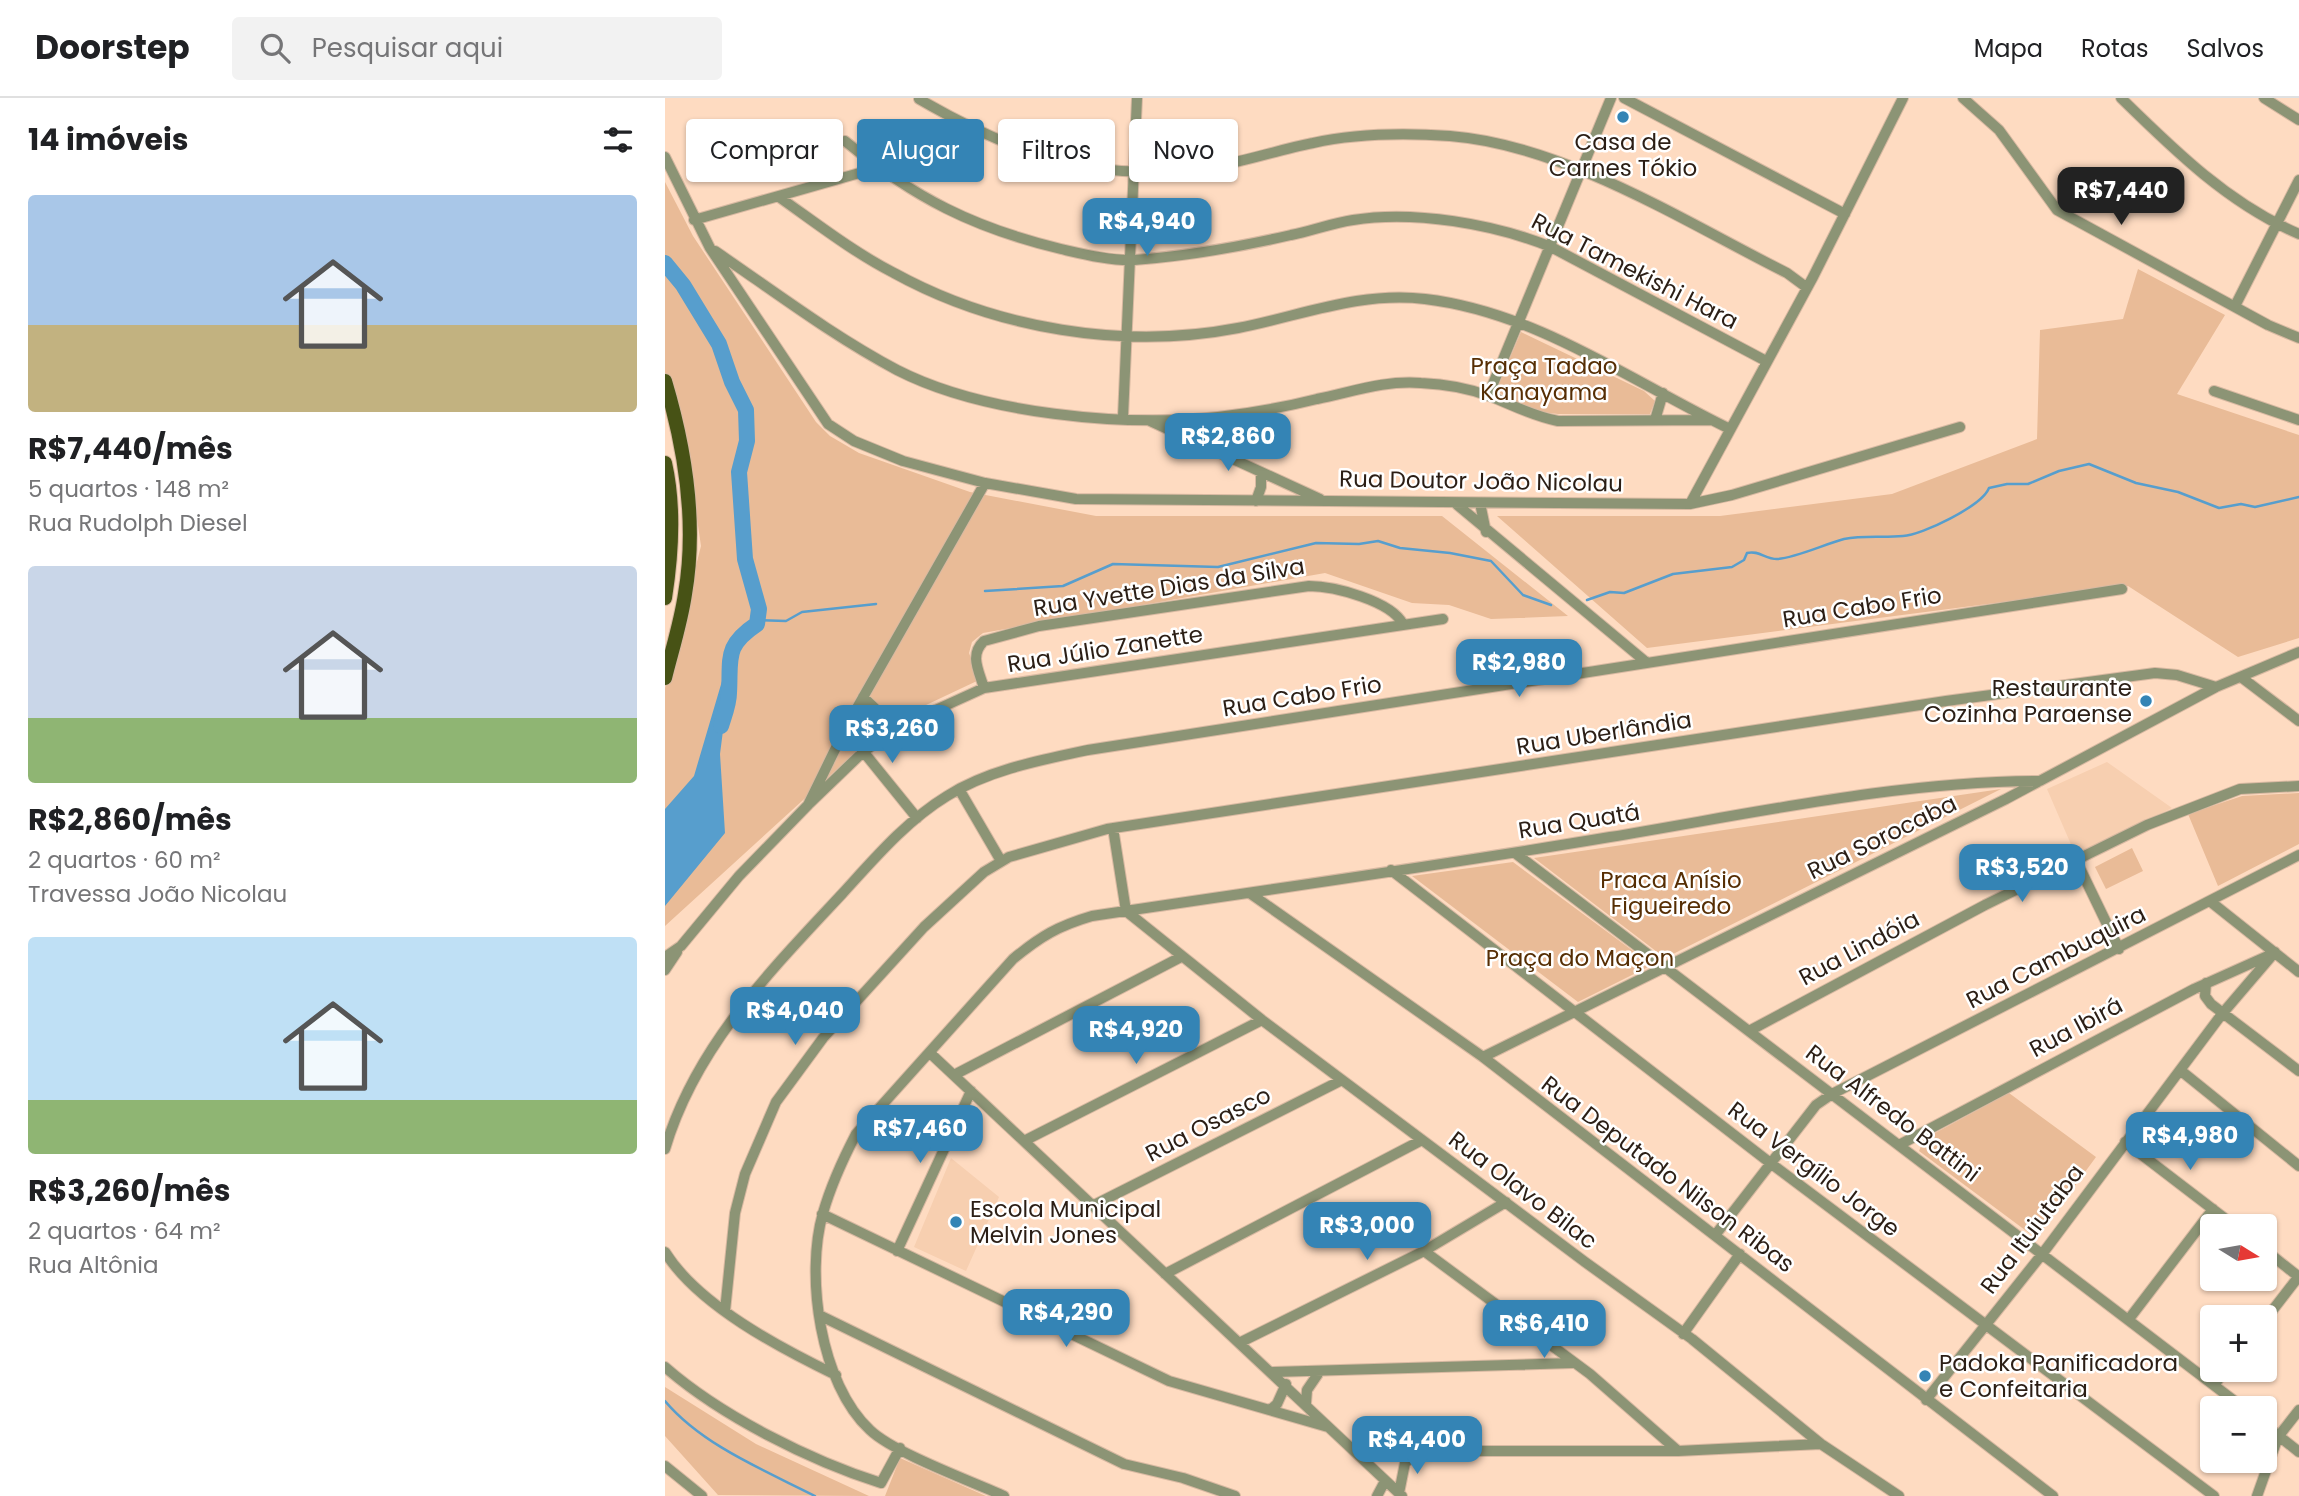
<!DOCTYPE html>
<html lang="pt">
<meta charset="utf-8">
<style>
:root{--surface:#fff;--page:#f2f2f2;--text:#202124;--muted:#757577;--line:#e0e0e0;--accent:#3484b5}
body{margin:0;font-family:Poppins,sans-serif;background:var(--page);color:var(--text);height:100vh;display:flex;flex-direction:column;font-size:26px;white-space:nowrap}
*{box-sizing:border-box;margin:0}
p{font-size:23px;color:var(--muted)}
.icon{flex:none;width:38px;height:38px;fill:none;stroke:currentColor;stroke-width:2;stroke-linecap:round;stroke-linejoin:round}
.map{position:relative;flex:1;overflow:hidden}
.panel{display:flex;flex-direction:column;background:var(--surface);width:665px}
.panel>*{flex:none}
.banner{position:absolute;left:21px;top:21px;width:665px;height:63px;display:flex;gap:14px}
.needle{width:46px;rotate:101deg}
.fabs{position:absolute;left:1535px;top:1116px;display:grid;gap:14px}
.fabs a{display:grid;place-items:center;width:77px;height:77px;border-radius:7px;background:var(--surface);box-shadow:0 2px 5px #0004;font-size:35px}
.price{position:absolute;translate:-50% -60px;padding:0 16px;border-radius:14px;background:var(--accent);color:#fff;font-size:23px;line-height:46px;filter:drop-shadow(0 2px 4px #0008)}
.price::after{content:'';position:absolute;left:50%;top:42px;width:21px;height:16px;margin-left:-10px;background:inherit;clip-path:polygon(0 0,100% 0,50% 100%)}
.price.on{background:#222;color:#fff}
ul{padding:0;list-style:none}
li{display:grid;align-content:center;gap:14px;height:371px;padding:0 28px}
li span{display:grid;place-items:center;height:217px;border-radius:7px;color:#555}
li>.icon{margin-inline-start:auto}
span .icon{width:126px;height:126px;fill:#fffc;stroke-width:1}
li b{font-size:30px}
h2{display:flex;justify-content:space-between;align-items:center;height:84px;padding:0 28px;font-size:30px}
.tag{padding:0 24px;border-radius:7px;background:var(--surface);box-shadow:0 2px 5px #0004;font-size:24px;line-height:63px}
.tag.on{background:var(--accent);color:#fff}
header{display:flex;align-items:center;gap:42px;box-sizing:border-box;height:98px;padding:0 35px;background:var(--surface);border-bottom:2px solid var(--line)}
header strong{font-size:33px}
nav{display:flex;gap:38px;margin-inline-start:auto;font-size:24px}
.search{width:490px;height:63px;background:var(--page);display:flex;align-items:center;gap:18px;box-sizing:border-box;padding:0 24px;border-radius:7px;color:var(--muted);font-size:26px}
main{display:flex;flex:1;min-height:0}
.map>svg:first-child{display:block}
</style>
<header>
<strong>Doorstep</strong>
<div class="search"><svg class="icon" aria-label="search" viewBox="0 0 24 24"><circle cx="10" cy="10" r="6"/><path d="M15 15l6 6"/></svg>Pesquisar aqui</div>
<nav><a>Mapa</a><a>Rotas</a><a>Salvos</a></nav>
</header>
<main>
<section class="panel">
<h2>14 imóveis<svg class="icon" aria-label="filters" viewBox="0 0 24 24"><path d="M4 7h16M4 17h16"/><circle cx="9" cy="7" r="2"/><circle cx="15" cy="17" r="2"/></svg></h2>
<ul>
<li><span style="background:linear-gradient(#a9c7e8 60%,#c2b280 0)"><svg class="icon" aria-label="home" viewBox="0 0 24 24"><path d="M3 11l9-7 9 7M6 9v11h12V9"/></svg></span><div><b>R$7,440/mês</b><p>5 quartos · 148 m²</p><p>Rua Rudolph Diesel</p></div></li>
<li><span style="background:linear-gradient(#c9d6e8 70%,#8fb573 0)"><svg class="icon" aria-label="home" viewBox="0 0 24 24"><path d="M3 11l9-7 9 7M6 9v11h12V9"/></svg></span><div><b>R$2,860/mês</b><p>2 quartos · 60 m²</p><p>Travessa João Nicolau</p></div></li>
<li><span style="background:linear-gradient(#bfe0f5 75%,#8fb573 0)"><svg class="icon" aria-label="home" viewBox="0 0 24 24"><path d="M3 11l9-7 9 7M6 9v11h12V9"/></svg></span><div><b>R$3,260/mês</b><p>2 quartos · 64 m²</p><p>Rua Altônia</p></div></li>
</ul>
</section>
<div class="map">
<svg width="1634" height="1398" viewBox="0 0 1634 1398">
<rect width="100%" height="100%" fill="#fedbc1"/>
<path fill="#f7cfb0" d="M1442,664L1507,710L1411,758L1382,691Z
M286,1060L334,1099L301,1173L249,1149Z"/>
<path fill="#e9bb97" d="M0,84L28,138L151,324L165,338L194,355L305,394L431,418H777L903,518L826,521L784,507L747,505L660,475L318,535L307,544L304,555L314,582L242,616L205,641L0,828V590L36,448L24,366L0,279Z
M1473,171L1560,217L1512,296L1634,337V540L1573,559L1463,488L982,550L832,418H1055L1227,396L1372,341L1375,232L1458,221Z
M856,234L979,293L990,303L985,316H893L869,313L831,293Z
M1336,691L1000,860L869,760Z
M1634,695V746L1553,788L1523,716L1577,698Z
M1467,750L1478,773L1441,791L1430,769Z
M848,764L987,867L913,904L747,778Z
M1344,995L1431,1059L1373,1138L1364,1135L1254,1053L1259,1041Z
M0,1289L91,1346L204,1398L53,1397L0,1338Z
M235,1360L321,1398H220Z"/>
<path fill="#579ecd" d="M70,539L55,656L60,735L0,808V711L29,678Z"/>
<g fill="none" stroke-linecap="round" stroke-linejoin="round">
<path stroke="#579ecd" stroke-width="2.5" d="M320,493L398,488L448,466L553,469L651,445L694,446L713,443L735,450L785,455L826,463L858,497L886,507
M922,502L945,494L959,495L1008,476L1067,469L1079,462L1082,455C1094,452 1100,461 1112,461C1130,460 1160,446 1179,441C1199,437 1218,440 1238,438C1257,437 1317,408 1324,390L1342,386H1363L1394,373L1424,366L1471,385L1513,394L1554,410L1576,406L1590,409L1634,399
M92,522L121,523L137,514L211,506
M0,1303C37,1347 99,1372 150,1398"/>
<path stroke="#579ecd" stroke-width="16" d="M0,165L18,187L54,246L67,284L81,312L82,343L74,374L80,461L94,511L92,526C59,548 66,560 64,595C64,606 59,618 56,628"/>
<defs>
<path id="minor" d="M959,0L1180,116
M1298,0L1334,32L1392,112L1603,227L1634,240
M1456,0C1510,53 1564,106 1634,136
M1599,0L1634,22
M254,1C347,55 430,86 540,70C576,65 612,52 648,45C693,35 740,35 785,38C900,47 1020,124 1122,175L1141,189
M180,43C249,100 309,130 396,151C418,156 446,163 469,162C522,158 574,149 626,137C647,133 667,125 688,122C749,112 829,126 886,149L1101,263
M0,59L45,150L163,326L189,343L238,363L320,385L411,401L1025,406L1067,397L1295,329
M114,99C151,125 188,154 229,175C331,231 459,252 573,230C635,218 695,193 760,201C871,214 966,283 1065,331
M29,122L212,70
M50,153C110,194 168,238 232,272C318,316 458,329 553,319C587,315 620,309 652,301C687,294 719,282 756,285C778,286 803,290 824,298C848,307 867,318 893,323L1046,322
M1570,208L1634,82
M1549,293L1634,322
M823,298L946,0
M458,319L472,0
M990,322L998,295
M485,323L655,401
M591,403L596,389V374
M790,405L981,564
M815,405L821,434
M1025,406L1148,179L1238,0
M1576,579L1634,623
M319,590C314,573 304,557 319,543L374,528L644,488C669,488 726,503 738,526
M198,599L231,630
M180,631L252,720
M294,691L336,763
M143,707L197,655L231,630L319,590L778,521
M448,730L461,813
M850,755L1580,1311
M1411,762L1454,851
M726,772L1104,1064L1549,1398
M586,796L818,959L1388,1398
M1546,804L1634,874
M461,813L597,922L920,1164L1027,1241L1156,1346L1234,1398
M0,859L16,848L74,778L143,707L180,631L320,385
M0,872L12,854
M1541,885L1540,898L1546,906L1634,973
M1084,933L1320,807L1482,727L1575,691L1634,688
M265,955L737,1398
M818,959L1341,701L1551,589L1634,554
M1515,972L1634,1068
M289,977L516,859
M359,1043L597,922
M1460,1044L1571,1129
M1236,1046L1529,891L1607,856
M0,1051C30,949 106,872 177,796C209,761 241,723 282,698C323,672 376,662 423,652L1457,491
M427,1108L677,982
M157,1116L504,1283L663,1329
M1051,1136L1151,1007L1167,996L1634,757
M1600,1152L1634,1179
M232,1153L306,993
M759,1153L925,1276L1013,1353
M0,1154C33,1207 115,1250 171,1277
M500,1176L757,1042
M60,1213L70,1115L80,1076L111,1004L158,940L259,829L319,774L344,759L442,731L1281,603L1490,575L1512,577L1551,589
M154,1217L459,1366L518,1380L570,1398
M1464,1221L1548,1111
M1600,1222L1634,1178
M1018,1236L1075,1156
M574,1245L759,1153L841,1104
M0,1269C56,1318 146,1363 216,1385L235,1350
M608,1274L908,1265
M1550,1286L1560,1272
M1261,1302L1378,1155L1557,916L1610,854
M641,1305L642,1292L655,1273
M605,1312L612,1306L621,1286
M1600,1327L1634,1354
M691,1353H1013L1156,1346
M0,1368L37,1398
M734,1395L740,1365L753,1353
M339,1398C306,1383 229,1355 205,1332C155,1286 140,1177 158,1115C166,1087 178,1061 191,1036L348,861C376,838 393,828 427,818C600,792 773,768 945,739C1085,716 1234,683 1375,683
M712,1398L720,1383
M1592,1398L1613,1339L1634,1312"/>
<path id="major" d="M0,283C20,350 32,426 20,496C16,524 7,552 0,580
M0,365C10,409 7,455 0,500"/>
</defs>
<use href="#minor" stroke="#d8b9a2" stroke-width="12"/>
<use href="#major" stroke="#d8b9a2" stroke-width="16"/>
<use href="#minor" stroke="#8c9475" stroke-width="10"/>
<use href="#major" stroke="#475215" stroke-width="14"/>
</g>
<g fill="#3484b5" stroke="#fff" stroke-width="2.5">
<circle cx="958" cy="19" r="7"/>
<circle cx="1481" cy="603" r="7"/>
<circle cx="291" cy="1124" r="7"/>
<circle cx="1260" cy="1278" r="7"/>
</g>
<g text-anchor="middle" stroke-width="5" stroke-linejoin="round" paint-order="stroke">
<g font-size="23" fill="#2b1e15" stroke="#fff" text-anchor="start">
<text x="958" y="52" text-anchor="middle">Casa de<tspan x="958" dy="26">Carnes Tókio</tspan></text>
<text x="1467" y="598" text-anchor="end">Restaurante<tspan x="1467" dy="26">Cozinha Paraense</tspan></text>
<text x="305" y="1119">Escola Municipal<tspan x="305" dy="26">Melvin Jones</tspan></text>
<text x="1274" y="1273">Padoka Panificadora<tspan x="1274" dy="26">e Confeitaria</tspan></text>
</g>
<g font-size="23" fill="#2b1e15" stroke="#fff">
<text transform="translate(970 173) rotate(27)" y="8">Rua Tamekishi Hara</text>
<text transform="translate(816 383) rotate(1)" y="8">Rua Doutor João Nicolau</text>
<text transform="translate(504 489) rotate(-9)" y="8">Rua Yvette Dias da Silva</text>
<text transform="translate(1197 509) rotate(-9)" y="8">Rua Cabo Frio</text>
<text transform="translate(440 551) rotate(-9)" y="8">Rua Júlio Zanette</text>
<text transform="translate(637 598) rotate(-9)" y="8">Rua Cabo Frio</text>
<text transform="translate(939 635) rotate(-9)" y="8">Rua Uberlândia</text>
<text transform="translate(914 723) rotate(-9)" y="8">Rua Quatá</text>
<text transform="translate(1217 739) rotate(-26)" y="8">Rua Sorocaba</text>
<text transform="translate(1194 850) rotate(-28)" y="8">Rua Lindóia</text>
<text transform="translate(1391 859) rotate(-27)" y="8">Rua Cambuquira</text>
<text transform="translate(1411 929) rotate(-28)" y="8">Rua Ibirá</text>
<text transform="translate(1228 1015) rotate(37)" y="8">Rua Alfredo Battini</text>
<text transform="translate(543 1026) rotate(-27)" y="8">Rua Osasco</text>
<text transform="translate(1149 1071) rotate(37)" y="8">Rua Vergílio Jorge</text>
<text transform="translate(1003 1076) rotate(37)" y="8">Rua Deputado Nilson Ribas</text>
<text transform="translate(858 1092) rotate(37)" y="8">Rua Olavo Bilac</text>
<text transform="translate(1367 1131) rotate(-53)" y="8">Rua Ituiutaba</text>
</g>
<g font-size="23" fill="#562e04" stroke="#fff">
<text x="879" y="276">Praça Tadao<tspan x="879" dy="26">Kanayama</tspan></text>
<text x="1006" y="790">Praca Anísio<tspan x="1006" dy="26">Figueiredo</tspan></text>
<text x="915" y="868">Praça do Maçon</text>
</g>
</g>
</svg>
<div class="fabs">
<a><svg class="needle" viewBox="-14 -14 28 28"><path d="M0-13l5 13h-10z" fill="#e53935"/><path d="M0 13l5-13h-10z" fill="#757577"/></svg></a>
<a>+</a>
<a>−</a>
</div>
<b class="price on" style="left:1456px;top:129px">R$7,440</b>
<b class="price" style="left:482px;top:160px">R$4,940</b>
<b class="price" style="left:563px;top:375px">R$2,860</b>
<b class="price" style="left:854px;top:601px">R$2,980</b>
<b class="price" style="left:227px;top:667px">R$3,260</b>
<b class="price" style="left:1357px;top:806px">R$3,520</b>
<b class="price" style="left:130px;top:949px">R$4,040</b>
<b class="price" style="left:471px;top:968px">R$4,920</b>
<b class="price" style="left:255px;top:1067px">R$7,460</b>
<b class="price" style="left:1525px;top:1074px">R$4,980</b>
<b class="price" style="left:702px;top:1164px">R$3,000</b>
<b class="price" style="left:401px;top:1251px">R$4,290</b>
<b class="price" style="left:879px;top:1262px">R$6,410</b>
<b class="price" style="left:752px;top:1378px">R$4,400</b>
<div class="banner">
<a class="tag">Comprar</a>
<a class="tag on">Alugar</a>
<a class="tag">Filtros</a>
<a class="tag">Novo</a>
</div>
</div>
</main>
